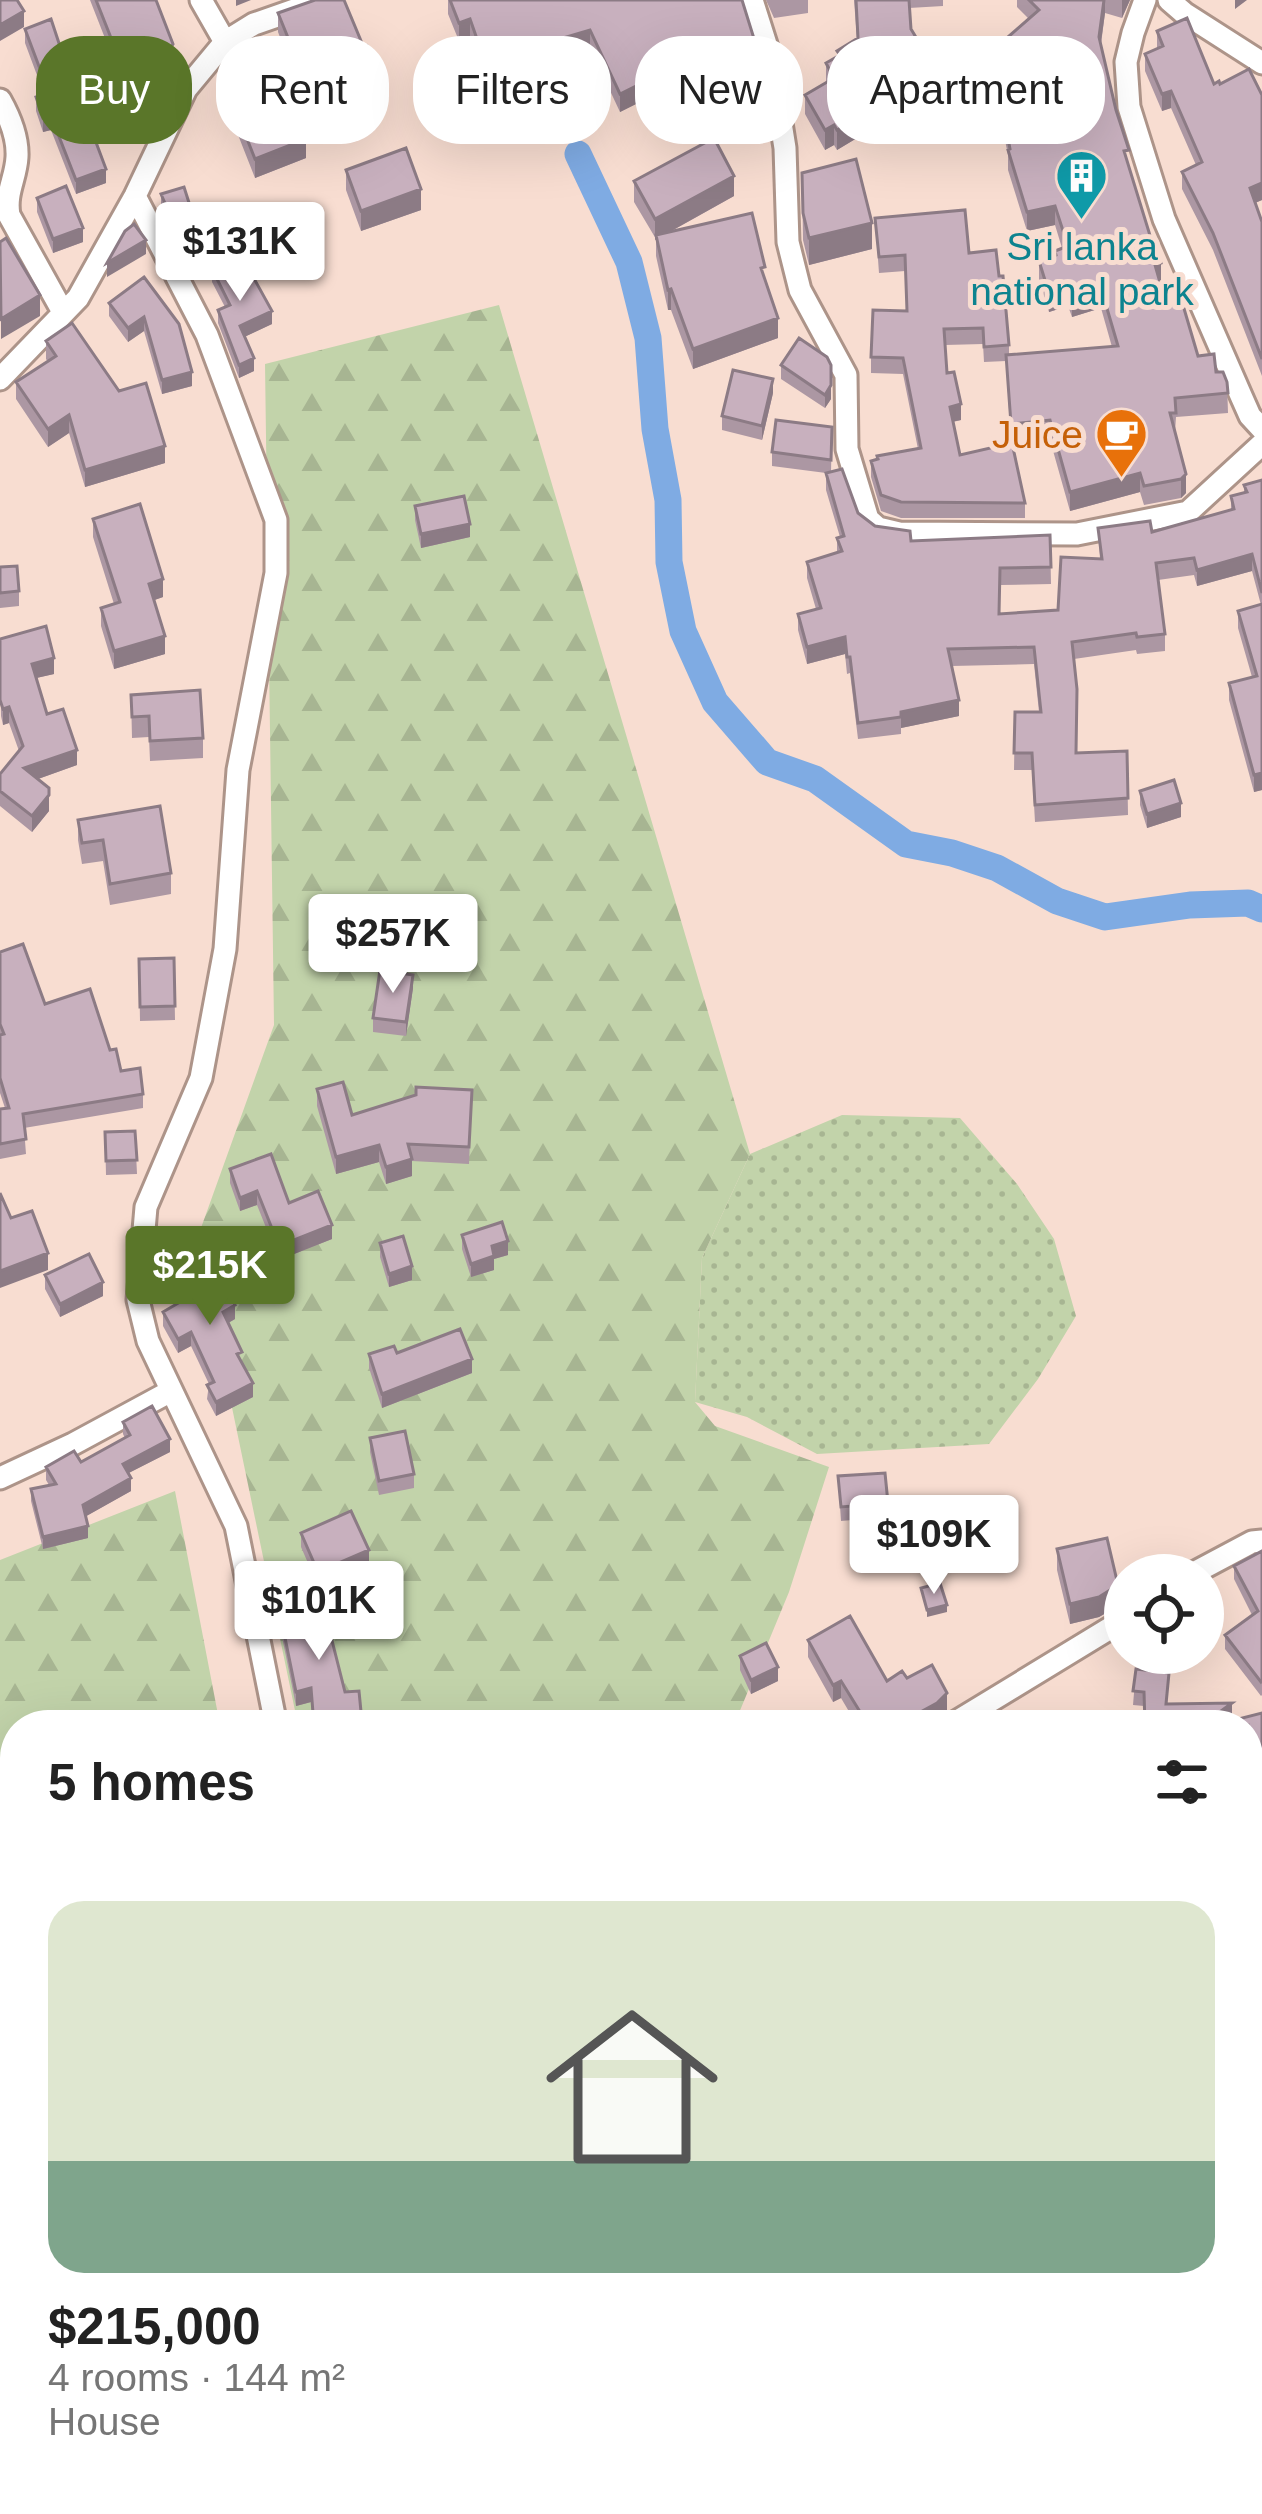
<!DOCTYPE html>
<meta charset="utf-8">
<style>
:root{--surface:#fff;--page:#f2f2f2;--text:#222;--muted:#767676;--line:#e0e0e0;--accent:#5a7629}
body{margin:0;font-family:Helvetica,sans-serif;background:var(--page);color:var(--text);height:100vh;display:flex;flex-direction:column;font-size:45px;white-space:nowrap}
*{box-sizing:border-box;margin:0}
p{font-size:39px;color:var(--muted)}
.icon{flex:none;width:66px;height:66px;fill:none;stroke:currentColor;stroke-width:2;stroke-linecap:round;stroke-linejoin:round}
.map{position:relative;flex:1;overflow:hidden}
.drawer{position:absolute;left:0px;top:1710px;width:1263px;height:804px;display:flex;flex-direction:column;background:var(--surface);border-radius:48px 48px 0 0;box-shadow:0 12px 48px #0002}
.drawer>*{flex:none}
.banner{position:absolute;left:36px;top:36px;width:1191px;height:108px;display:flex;gap:24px}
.buttons{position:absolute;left:1104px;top:1554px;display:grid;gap:24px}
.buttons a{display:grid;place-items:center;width:120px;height:120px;border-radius:50%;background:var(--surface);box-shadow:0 12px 48px #0002;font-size:60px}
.price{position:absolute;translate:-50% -102px;padding:0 27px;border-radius:12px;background:#fff;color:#222;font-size:39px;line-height:78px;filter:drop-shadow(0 3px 6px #0008)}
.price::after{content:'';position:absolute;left:50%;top:72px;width:36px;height:27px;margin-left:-18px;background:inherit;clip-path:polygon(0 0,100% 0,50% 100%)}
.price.active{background:var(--accent);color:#fff}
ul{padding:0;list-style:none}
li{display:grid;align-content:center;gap:24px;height:636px;padding:0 48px}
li+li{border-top:3px solid var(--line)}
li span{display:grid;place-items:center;height:372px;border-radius:36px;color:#555}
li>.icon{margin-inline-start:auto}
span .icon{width:216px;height:216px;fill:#fffc;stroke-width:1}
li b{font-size:51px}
h2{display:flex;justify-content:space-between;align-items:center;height:144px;padding:0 48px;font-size:51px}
.tag{padding:0 42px;border-radius:48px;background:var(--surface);box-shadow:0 12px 48px #0002;font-size:42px;line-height:108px}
.tag.active{background:var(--accent);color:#fff}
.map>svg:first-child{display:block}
</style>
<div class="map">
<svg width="1262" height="2514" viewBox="0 0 1262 2514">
<defs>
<pattern id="grass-dots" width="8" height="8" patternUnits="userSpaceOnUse" patternTransform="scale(3)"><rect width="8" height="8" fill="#c2d3aa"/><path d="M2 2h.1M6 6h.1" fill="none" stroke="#a7b592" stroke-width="1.8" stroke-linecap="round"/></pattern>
<pattern id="forest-firs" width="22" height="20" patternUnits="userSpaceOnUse" patternTransform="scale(3)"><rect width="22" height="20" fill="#c2d3aa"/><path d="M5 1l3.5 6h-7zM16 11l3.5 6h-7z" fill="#a7b592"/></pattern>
</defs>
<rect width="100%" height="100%" fill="#f8ddd1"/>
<path fill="url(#grass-dots)" d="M842,1115L960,1118L1017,1184L1054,1239L1076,1316L1038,1379L989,1444L817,1454L747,1417L695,1402L702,1258L750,1154Z"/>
<path fill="url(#forest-firs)" d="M499,305L750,1154L702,1258L695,1402L715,1426L829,1467L789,1592L734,1725H298L197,1239L274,1025L265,364Z
M175,1491L220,1725H15V2312L0,2340V1560Z"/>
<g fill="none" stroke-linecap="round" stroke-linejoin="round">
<path stroke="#7fabe3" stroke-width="27" d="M578,154L629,262L648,338L655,429L668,500L669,562L683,631L715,702L767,762L815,779L906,844L952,853L997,868L1057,901L1105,917L1190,905L1248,903L1262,909"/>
<defs>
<path id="street" d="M201,0L225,42
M752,0L771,60L785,148L788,242L800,290L846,375L847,449L868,519L878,528L899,533L1077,534L1188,512L1262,444
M1145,0L1133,33L1126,62L1129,107L1164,219L1242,398L1250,416L1262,429
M1169,0L1184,13L1262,63
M0,100C9,116 18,138 17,157C16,178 5,193 9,215L63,312
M135,196L207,335L276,520V573L238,770L225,949L201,1078L146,1207L138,1300L148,1341L236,1526L276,1725
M0,379L78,298L135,196L186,89L225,42L254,24L323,0
M0,1478L73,1444L171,1391
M1190,1575L1252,1542L1262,1541
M951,1725L1125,1619
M0,2400L15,2372
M0,2512L20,2499"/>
</defs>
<use href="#street" stroke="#ad9489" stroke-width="27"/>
<use href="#street" stroke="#fff" stroke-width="21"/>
</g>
<path fill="#ac97a3" d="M90,0H156L173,60L156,87L158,104L135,123L97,78V62L110,51Z
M448,0H742L760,84L744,89V108L704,118L694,79L646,88V99L620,112L590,48L534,65L545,107L485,136L462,88V70L479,62L470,37L459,41L448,14Z
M766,0H811H808V13L774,18Z
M854,0H943V6L909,8L911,29L937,92L903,111V119L880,132L877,126L837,150L834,145L825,150L805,114V95L826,83V63L837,57V51L857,39Z
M1017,0H1130L1122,18L1105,13L1101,44L1129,169L1165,300L1198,356L1227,382L1228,413L1176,417L1175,432L1186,493L1181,498L1144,505L1140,492L1070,511L1050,440L1011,443L1006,361L984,362L983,344L945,345L947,373L961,420L953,422L960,455L1025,503V518H901L881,511L871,477V461L918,449L903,374L871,373V357L907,311L905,271L879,273L875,218L969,253L1009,345V354L1112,347L1101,308L1072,317L1068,306L1049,312L1039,280V261L1055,256V251L1062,248L1055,225L1027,231L1008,170V155L995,90V71L1016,67L1008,57V37L1029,19L1017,7Z
M278,13L382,112L305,136L306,158L255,178L229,112V93L292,68L278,32Z
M25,29L106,183L76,194L51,130L43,132L36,111V97L44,94L25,43Z
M1157,31L1262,200L1255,203L1262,222V376L1213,250L1182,189V172L1196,165L1171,108L1162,111L1145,71V54L1157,49Z
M346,170L421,210L361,231L346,190Z
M802,173L872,249L809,265L803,240Z
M634,181L734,196L668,233L765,280L778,338L693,369L671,310H668L656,256V239L634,202Z
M161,194L197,242L178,247L161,208Z
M37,198L83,242L53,253L37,212Z
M212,269L272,324L244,337L254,371L239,378L218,323V310L225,307L212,282Z
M144,277L192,386L162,394L144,331L128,342L109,316V303Z
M46,341L165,463L85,487L69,433L48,447L16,399V382L48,362L46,359Z
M781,365L831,399L825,408L781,379Z
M773,393L762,440L722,430V416Z
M832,427L831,472L858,513L875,526L911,541L1050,535L1051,584L1000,585V614L1058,610L1100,559L1098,528L1152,532L1231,510V496L1244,493V485L1262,480V790L1254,792L1229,700V683L1252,677L1238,628V611L1261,605L1252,571L1197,586L1194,575L1158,580L1165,634V651L1137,654L1136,650L1074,659L1077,753L1127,751L1128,815L1035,822L1032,770H1014L1015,712H1039L1034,664L952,666L959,716L901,728V734L858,739L850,673L847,674L845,654L807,664L798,630V614L816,609L807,578V562L837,553V538L840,537L826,490V473L772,466V452Z
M415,506L470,537L421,548L415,520Z
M93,519L163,597L154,600L165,654L114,669L101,626V608L114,604L93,537Z
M0,567L19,591V606L0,608Z
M0,639L54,674L36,678L47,714L77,765L38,779L49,811L32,832L0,806V774L19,751L9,723L3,725L1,716Z
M131,695L203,738V758L150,761L149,737L132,738Z
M1140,791L1181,817L1147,828L1140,805Z
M78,820L171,873V894L110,905L103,861L82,864L78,840Z
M0,952L45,1004L110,1050L121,1071L143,1094V1108L24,1128L26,1154L0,1159V1109L5,1108L0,1093Z
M174,958L175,1020L140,1021L139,959Z
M413,988L406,1036L373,1032V1018Z
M317,1089L352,1115L472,1090L469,1164L412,1161V1176L386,1184L379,1162L336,1174L317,1106Z
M135,1131L137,1174L106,1175L105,1132Z
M230,1169L289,1203L332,1239L279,1260L257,1205L240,1211L230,1183Z
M462,1235L508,1255L494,1259V1270L471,1277L462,1249Z
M380,1243L412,1280L389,1287L380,1257Z
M178,1273L235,1319L228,1323L253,1397L216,1416L207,1399L209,1384L191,1346L178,1353L163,1326V1312L186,1299L178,1287Z
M45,1275L103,1296L60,1317L45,1289Z
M397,1353L472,1373L382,1408L369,1368V1354Z
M123,1422L170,1452L128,1473L131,1491L86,1516L88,1538L43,1549L31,1501V1489L49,1485L46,1480V1467L81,1462L125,1438L123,1434Z
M370,1438L414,1474V1488L379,1495L370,1452Z
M838,1476L888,1503V1517L841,1521Z
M301,1533L369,1564L318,1586L301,1547Z
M1057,1549L1118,1606L1099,1617L1070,1624L1057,1570Z
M1262,1551V1695L1261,1696L1225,1649V1635L1252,1615L1234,1579V1566Z
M278,1603L345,1692L362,1722L396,1725H313L311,1702L296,1706L278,1617Z
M808,1640L887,1681L907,1678L947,1710L937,1720L928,1725H854V1720L841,1698L833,1702L808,1657Z
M740,1656L778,1681L751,1694L740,1670Z
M1136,1669L1169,1673L1167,1704L1232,1703V1717L1224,1722L1262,1713V1822L1253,1771H1248V1725H1145L1144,1706L1133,1705Z
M0,2295L15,2300L14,2353L0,2347Z
M1248,2324L1262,2325V2383L1248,2382Z"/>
<path fill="#8c7b85" d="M236,0H251L236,6Z
M1105,0V13L1099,56V37Z
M1122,0H1130L1122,18Z
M1235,0H1247L1235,9Z
M24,11V27L0,41V25Z
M470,19V37L459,41V23Z
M590,30V48L526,67V49Z
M173,44V60L153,92L158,88V104L135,123V107Z
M760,65V84L740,90V72Z
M937,72V92L903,111V119L880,132V113L900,94Z
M646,81V99L620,112V94Z
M545,89V107L485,136V118Z
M744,90V108L704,118V100Z
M1171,91V108L1162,111V94Z
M382,93V112L299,138V120Z
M877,107V126L837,150V130Z
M51,116V130L43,132V118Z
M834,125V145L825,150V130Z
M306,139V158L255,178V159Z
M106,169V183L76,194V180Z
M1262,173V200L1250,205V188Z
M734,176V196L655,240V219Z
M421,189V210L361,231V211Z
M1055,206V225L1027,231V212Z
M872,223V249L809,265V238Z
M83,228V242L53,253V239Z
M197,228V242L178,247V233Z
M146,240V254L107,277V263Z
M1161,263V282L1155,284V265Z
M1068,287V306L1049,312V293Z
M1101,288V308L1072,317V298Z
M671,289V310H668V290Z
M40,295V316L1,339V319Z
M272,311V324L240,339V326Z
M144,317V331L128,342V328Z
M778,318V338L693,369V349Z
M254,358V371L239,378V365Z
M192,372V386L162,394V380Z
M773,379V393L762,440V426Z
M831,385V399L825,408V395Z
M961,404V420L950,422V407Z
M69,415V433L48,447V429Z
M165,446V463L85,487V470Z
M1140,473V492L1070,511V492Z
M1186,474V493L1181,498V479Z
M470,524V537L421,548V534Z
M1252,554V571L1197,586V570Z
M163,579V597L149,602V584Z
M165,636V654L114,669V651Z
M845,637V654L807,664V647Z
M54,658V674L32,679V664Z
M959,700V716L901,728V712Z
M9,707V723L3,725V709Z
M77,750V765L24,784V768Z
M1262,773V790L1254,792V775Z
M49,795V811L32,832V816Z
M1181,803V817L1147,828V814Z
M413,975V988L406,1036V1022Z
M379,1145V1162L336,1174V1157Z
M412,1159V1176L386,1184V1167Z
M257,1191V1205L240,1211V1198Z
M332,1225V1239L279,1260V1246Z
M508,1241V1255L494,1259V1270L471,1277V1264L492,1246Z
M48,1253V1270L0,1288V1271Z
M412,1266V1280L389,1287V1274Z
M103,1282V1296L60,1317V1304Z
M235,1305V1319L223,1326V1312Z
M191,1332V1346L178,1353V1339Z
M472,1359V1373L382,1408V1394Z
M253,1383V1397L216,1416V1402Z
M170,1439V1452L123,1476V1464Z
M131,1478V1491L83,1518V1505Z
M88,1526V1538L43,1549V1537Z
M369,1550V1564L318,1586V1572Z
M1118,1585V1606L1099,1617L1070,1624V1604Z
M947,1605V1612L927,1617V1610Z
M1175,1653H1197V1661L1175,1667Z
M778,1667V1681L751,1694V1680Z
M841,1681V1698L833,1702V1685Z
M311,1688V1702L296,1706V1692Z
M947,1693V1710L937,1720L928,1725H913L915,1715Z
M1232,1703V1717L1221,1725H1202Z"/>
<path fill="#c8b0be" stroke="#8c7b85" stroke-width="3" d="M0,0H17L24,11L0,25Z
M96,0H156L173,44L151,80L158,88L135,107L97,62L115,48Z
M315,0H344L364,48L367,46L382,93L299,120L306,139L255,159L229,93L299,65L278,13Z
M450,0H742L756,45L760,65L740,72L744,90L704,100L694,61L641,71L646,81L620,94L590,30L526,49L545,89L485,118L462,70L484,59L470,19L459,23Z
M856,0H909L911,29L937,72L900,94L903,99L880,113L877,107L837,130L834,125L825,130L805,95L834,78L826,63L840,55L837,51L858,38Z
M1029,0H1104L1099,37L1116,110L1129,150L1124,151L1152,242H1154L1161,263L1155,265L1165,300L1180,295L1198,356L1214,354L1216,372H1223L1227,382L1228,393L1175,398L1176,413H1170L1186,474L1181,479L1144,486L1140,473L1070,492L1050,420L1011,424L1006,355L1118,346L1101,288L1072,298L1068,287L1049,293L1039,261L1056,255L1055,251L1068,246L1055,206L1027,212L1008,150L1010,149L995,71L1030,64L1008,37L1039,10Z
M1187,18L1214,84L1219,81L1220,84L1249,69L1262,95V183L1250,188L1262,222V359L1213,233L1182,172L1202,162L1171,91L1162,94L1145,54L1163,46L1157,31Z
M51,19L85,122L88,121L106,169L76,180L51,116L43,118L36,97L49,93L25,29Z
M714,138L734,176L655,219L634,181Z
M406,148L421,189L361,211L346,170Z
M856,159L872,223L809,238L803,213L802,173Z
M66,186L83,228L53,239L37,198Z
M184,187L197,228L178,233L161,194Z
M965,210L969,253L996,250L999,276H1003L1009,345L984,347L983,328L944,329L947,373L954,372L961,404L950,407L960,455L1012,443L1025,503L901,502L881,495L871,461L878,459L877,456L921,448L903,358L871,357L873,310L907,311L905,255L879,257L875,218Z
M752,213L765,267L761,268L778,318L693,349L671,289L668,290L656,235Z
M134,224L146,240L107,263L125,231Z
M6,238L40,295L1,319L0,242Z
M241,255L272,311L240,326L254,358L239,365L218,310L230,305L212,269Z
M144,277L179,324L192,372L162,380L144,317L128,328L109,303Z
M72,323L119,391L146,383L165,446L85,470L69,415L48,429L16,382L56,356L46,341Z
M799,338L827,357L831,365V385L825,395L781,365Z
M733,370L773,379L762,426L722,416Z
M776,420L832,427L831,460L772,452Z
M842,469L858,513L875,526L910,531L911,541L1050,535L1051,567L1000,568L999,614L1058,610L1061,557L1102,559L1098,528L1150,521L1152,532L1234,509L1231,496L1247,492L1244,485L1262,480V593L1252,554L1197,570L1194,558L1156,563L1165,634L1137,637L1136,633L1072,642L1077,689L1076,753L1127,751L1128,798L1035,805L1032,753H1014L1015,712H1041L1034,647L948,649L959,700L901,712V717L858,723L850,657H847L845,637L807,647L798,614L821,608L807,562L842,551L837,538L844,536L826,473Z
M464,496L470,524L421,534L415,506Z
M140,504L163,579L149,584L165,636L114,651L101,608L120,602L93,519Z
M17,566L19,591L0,593V567Z
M1262,604V773L1254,775L1229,683L1257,676L1238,611Z
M46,626L54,658L32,664L47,714L63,709L77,750L24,768L49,788V795L32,816L0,791V774L23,746L9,707L3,709L0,700V639Z
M200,690L203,738L150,741L149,716L132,717L131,695Z
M1174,780L1181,803L1147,814L1140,791Z
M160,806L171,873L110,884L103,840L82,843L78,820Z
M23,944L45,1004L90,989L110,1050L116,1049L121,1071L140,1068L143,1094L23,1114L26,1139L0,1144V1109L9,1108L0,1078V1035L4,1034L0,1024V952Z
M174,958L175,1006L140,1007L139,959Z
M380,970L413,975L406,1022L373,1018Z
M343,1082L352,1115L416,1095V1087L472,1090L469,1147L408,1144L412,1159L386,1167L379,1145L336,1157L317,1089Z
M135,1131L137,1160L106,1161L105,1132Z
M271,1154L289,1203L318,1191L332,1225L279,1246L257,1191L240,1198L230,1169Z
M0,1193L11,1218L32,1211L48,1253L0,1271Z
M502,1222L508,1241L492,1246L494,1256L471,1264L462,1235Z
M403,1236L412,1266L389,1274L380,1243Z
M89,1254L103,1282L60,1304L45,1275Z
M205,1257L235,1305L223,1312L242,1352L237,1354L253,1383L216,1402L207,1385L214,1382L191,1332L178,1339L163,1312L192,1295L178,1273Z
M460,1329L472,1359L382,1394L369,1354L394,1346L397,1353Z
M152,1406L170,1439L123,1464L131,1478L83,1505L88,1526L43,1537L31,1489L56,1484L46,1467L74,1451L81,1462L130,1435L123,1422Z
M405,1431L414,1474L379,1481L370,1438Z
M885,1473L888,1503L841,1507L838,1476Z
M351,1511L369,1550L318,1572L301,1533Z
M1107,1538L1118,1585L1099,1597L1070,1604L1057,1549Z
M1262,1551V1681L1261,1682L1225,1635L1258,1611L1234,1566Z
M940,1583L947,1605L927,1610L921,1588Z
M320,1593L345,1692L359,1691L362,1722L396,1721V1725H314L311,1688L296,1692L278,1603Z
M850,1616L887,1681L902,1671L907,1678L932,1665L947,1693L937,1703L915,1715L919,1721L913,1725H857L854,1720L862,1715L841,1681L833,1685L808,1640Z
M766,1643L778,1667L751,1680L740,1656Z
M1136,1669L1169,1673L1166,1704L1232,1703L1202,1725H1145L1144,1692L1133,1691Z
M1262,1713V1808L1253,1757H1248V1725H1215Z
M0,2295L15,2300L14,2339L0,2333Z
M1248,2324L1262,2325V2369L1248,2368Z
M1262,2471V2513L1215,2514L1235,2502L1234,2499H1248V2474Z
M872,2499H876L880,2514H852L849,2506Z
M968,2499L969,2514H941L940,2500Z
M1054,2499H1087V2514H1053Z"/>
<defs>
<symbol id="building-pin" viewBox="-11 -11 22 30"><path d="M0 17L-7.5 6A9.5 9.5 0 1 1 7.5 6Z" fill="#0f9aa8" stroke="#f8ddd1"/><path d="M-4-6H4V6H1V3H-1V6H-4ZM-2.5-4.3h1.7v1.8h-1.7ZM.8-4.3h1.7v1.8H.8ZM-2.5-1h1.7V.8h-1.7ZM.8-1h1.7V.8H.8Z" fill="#fff"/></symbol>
<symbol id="cafe-pin" viewBox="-11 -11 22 30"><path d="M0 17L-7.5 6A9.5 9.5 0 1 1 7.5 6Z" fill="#e8710a" stroke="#f8ddd1"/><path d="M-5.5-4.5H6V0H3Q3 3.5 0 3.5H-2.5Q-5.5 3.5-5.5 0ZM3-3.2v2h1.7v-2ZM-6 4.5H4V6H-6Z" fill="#fff"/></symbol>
</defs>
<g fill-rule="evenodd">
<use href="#building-pin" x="1052" y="146" width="59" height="81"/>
<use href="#cafe-pin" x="1092" y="404" width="59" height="81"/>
</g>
<g text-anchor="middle" stroke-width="10" stroke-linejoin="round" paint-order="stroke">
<g font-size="39" fill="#0d838f" stroke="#f8ddd1">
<text x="1082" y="260">Sri lanka<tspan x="1082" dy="45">national park</tspan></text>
</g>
<g font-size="39" fill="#c56008" stroke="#f8ddd1" text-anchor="end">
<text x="1083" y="448">Juice</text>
</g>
</g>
</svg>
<div class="buttons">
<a><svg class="icon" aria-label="locate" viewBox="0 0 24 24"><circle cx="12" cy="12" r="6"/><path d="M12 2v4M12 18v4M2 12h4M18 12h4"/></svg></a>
</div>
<b class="price" style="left:240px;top:304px">$131K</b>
<b class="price" style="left:393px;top:996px">$257K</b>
<b class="price active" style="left:210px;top:1328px">$215K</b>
<b class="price" style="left:934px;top:1597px">$109K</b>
<b class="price" style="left:319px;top:1663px">$101K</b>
<div class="banner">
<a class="tag active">Buy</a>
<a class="tag">Rent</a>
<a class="tag">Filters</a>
<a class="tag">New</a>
<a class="tag">Apartment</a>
</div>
<section class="drawer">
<h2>5 homes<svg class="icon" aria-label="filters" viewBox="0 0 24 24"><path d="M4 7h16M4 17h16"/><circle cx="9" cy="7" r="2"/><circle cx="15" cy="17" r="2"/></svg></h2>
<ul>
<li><span style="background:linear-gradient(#dfe7d0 70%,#7fa58c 0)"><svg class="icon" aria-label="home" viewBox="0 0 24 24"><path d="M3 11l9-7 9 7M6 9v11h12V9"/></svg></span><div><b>$215,000</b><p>4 rooms · 144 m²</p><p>House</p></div></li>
</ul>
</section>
</div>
